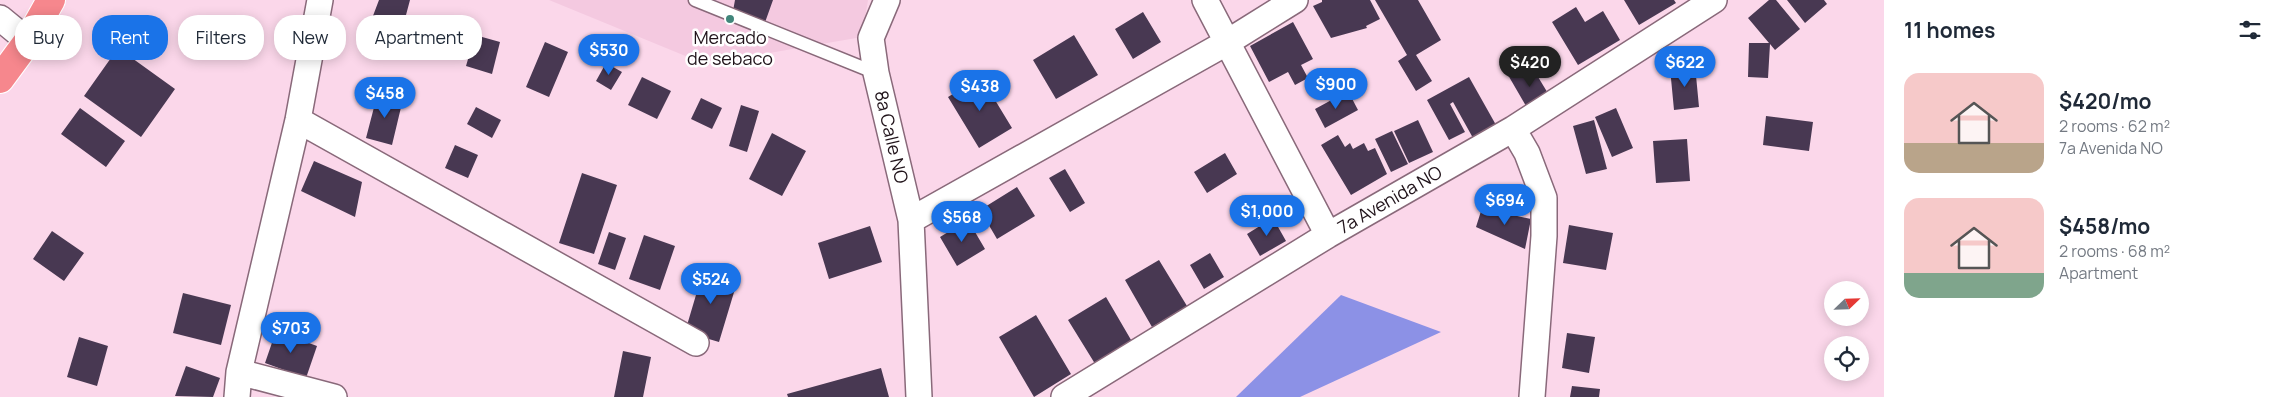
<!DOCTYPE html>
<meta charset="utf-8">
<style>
:root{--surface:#fff;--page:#f6f6f7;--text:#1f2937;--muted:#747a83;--accent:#1a73e8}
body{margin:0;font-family:Manrope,sans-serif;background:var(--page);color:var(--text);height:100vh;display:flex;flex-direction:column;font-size:19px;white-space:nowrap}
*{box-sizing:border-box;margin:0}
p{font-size:16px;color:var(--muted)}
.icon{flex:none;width:28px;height:28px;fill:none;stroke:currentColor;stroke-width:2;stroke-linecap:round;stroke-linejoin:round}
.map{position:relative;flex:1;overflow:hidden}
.drawer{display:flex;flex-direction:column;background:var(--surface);width:400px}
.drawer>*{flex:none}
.guide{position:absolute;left:15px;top:15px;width:475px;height:45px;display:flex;gap:10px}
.needle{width:32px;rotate:67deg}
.fabs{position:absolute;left:1824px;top:281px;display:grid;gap:10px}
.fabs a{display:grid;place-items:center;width:45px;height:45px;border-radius:50%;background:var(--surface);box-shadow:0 2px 12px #0003;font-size:25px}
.price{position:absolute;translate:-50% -42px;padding:0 11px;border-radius:18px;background:var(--accent);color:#fff;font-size:16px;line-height:32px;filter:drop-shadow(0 1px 2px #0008)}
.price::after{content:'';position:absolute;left:50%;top:30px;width:15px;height:11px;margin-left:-8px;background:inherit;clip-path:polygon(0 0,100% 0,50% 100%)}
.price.selected{background:#222;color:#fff}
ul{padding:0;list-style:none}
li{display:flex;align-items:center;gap:15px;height:125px;padding:0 20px}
li span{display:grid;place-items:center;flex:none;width:140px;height:100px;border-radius:15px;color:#555}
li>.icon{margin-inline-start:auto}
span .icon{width:60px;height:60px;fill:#fffc;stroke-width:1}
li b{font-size:21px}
h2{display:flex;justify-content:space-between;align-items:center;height:60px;padding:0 20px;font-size:21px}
.pill{padding:0 18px;border-radius:20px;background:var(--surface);box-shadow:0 2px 12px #0003;font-size:18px;line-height:45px}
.pill.selected{background:var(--accent);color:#fff}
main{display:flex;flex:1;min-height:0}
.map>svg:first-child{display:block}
</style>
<main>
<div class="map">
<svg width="1884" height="397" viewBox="0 0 1884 397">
<rect width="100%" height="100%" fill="#fbd7ea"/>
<path fill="#f4c9e0" d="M549,0H868L862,37L705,64Z"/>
<path fill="#8c91e6" d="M1341,295L1441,332L1300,397H1236Z"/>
<path fill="#483852" d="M379,0H410L402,30L392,21L376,56L360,50Z
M735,0H773L763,28L733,11Z
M1322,0H1370L1380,19L1366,26L1367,28L1331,38L1313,6L1322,2Z
M1375,0H1418L1441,40L1416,55L1432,81L1416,91L1398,61L1407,55Z
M1624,0H1674L1676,3L1639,25Z
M1769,0H1776L1800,29L1775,50L1770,44L1768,78L1748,77L1749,43H1769L1748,18Z
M1787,0H1824L1827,4L1805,23Z
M1576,7L1585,22L1603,11L1620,40L1578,65L1552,22Z
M1143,12L1161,42L1133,59L1115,29Z
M1293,22L1313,59L1301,65L1308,78L1295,85L1288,72L1269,82L1250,46Z
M475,35L500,42L492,74L466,66Z
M1074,35L1098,75L1056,99L1033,60Z
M545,42L568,52L549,97L526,87Z
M118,48L175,89L141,137L84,96Z
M1529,62L1552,100L1530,113L1508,75Z
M606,63L622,72L611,90L596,81Z
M1695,65L1699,107L1674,110L1670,68Z
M642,77L671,91L657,119L628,105Z
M981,77L1012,128L979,148L948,97Z
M1469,77L1496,125L1473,138L1453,102L1450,104L1465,132L1449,140L1427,100Z
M1348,91L1358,110L1325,128L1315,109Z
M378,92L403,99L392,145L366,138Z
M701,98L722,108L712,129L691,119Z
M741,105L759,111L747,152L729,146Z
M476,107L501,120L492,138L467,124Z
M80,108L125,141L106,167L61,134Z
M1616,108L1633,148L1612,157L1595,117Z
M1766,116L1813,122L1809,151L1763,145Z
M1418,120L1433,152L1409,163L1394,131Z
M1594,120L1607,169L1586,174L1573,126Z
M1392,131L1408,164L1391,172L1375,139Z
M772,133L806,151L782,196L749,179Z
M1338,135L1345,147L1350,143L1353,149L1364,143L1368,151L1375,148L1387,174L1351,195L1321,145Z
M1687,139L1690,181L1656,183L1653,141Z
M455,145L478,155L468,178L445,168Z
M1225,153L1237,174L1207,193L1194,172Z
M314,161L362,182L355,217L301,191Z
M1065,169L1085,203L1070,212L1049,178Z
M582,173L617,185L594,254L559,243Z
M1017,187L1035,216L997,239L980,210Z
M1482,208L1531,219L1525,249L1476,227Z
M1273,218L1286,241L1260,256L1247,234Z
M968,220L985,249L957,266L940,237Z
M1569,225L1613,233L1606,270L1563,263Z
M870,226L882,262L829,279L818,243Z
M52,231L84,253L64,281L33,259Z
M609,232L626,238L615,270L598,264Z
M644,235L675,246L660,290L629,279Z
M1210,253L1224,277L1204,289L1190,265Z
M1159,260L1187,306L1152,327L1125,280Z
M704,268L738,279L719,342L685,332Z
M183,293L231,305L221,345L173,333Z
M1106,297L1134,345L1097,367L1068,320Z
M1036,315L1071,374L1034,397L999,337Z
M276,331L317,346L306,378L265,363Z
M1567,333L1595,337L1589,373L1562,368Z
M79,337L108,346L97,386L67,377Z
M623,351L651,357L643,397H614Z
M186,366L220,378L213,397L175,396Z
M881,368L889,397H788L787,394Z
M1572,386L1600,389L1599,397H1570Z"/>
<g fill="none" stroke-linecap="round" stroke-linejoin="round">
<defs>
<path id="lane" d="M695,0L876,73"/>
<path id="street" d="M887,0L871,38L876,73L911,220L919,397
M1205,0L1328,235
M0,18L28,41
M298,120L696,343
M1513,129L1527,153L1544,198V236L1532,397
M911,220L1226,43L1295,0
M239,372L334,397
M237,397L239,372L298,120L320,0
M1064,397L1328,235L1513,129L1714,0"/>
<path id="highway" d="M0,79L28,41L51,0"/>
</defs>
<use href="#lane" stroke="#89697a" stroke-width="15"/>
<use href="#street" stroke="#89697a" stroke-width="28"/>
<use href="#highway" stroke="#fff" stroke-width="30"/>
<use href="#lane" stroke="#fff" stroke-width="12"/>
<use href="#street" stroke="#fff" stroke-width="25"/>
<use href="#highway" stroke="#f6878d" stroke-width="28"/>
</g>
<circle fill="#41867b" stroke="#fff" stroke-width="2" cx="730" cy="19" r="5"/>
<g text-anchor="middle" stroke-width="5" stroke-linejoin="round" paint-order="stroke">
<g font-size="18" fill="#20131a" stroke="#fff">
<text x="730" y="44">Mercado<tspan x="730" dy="21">de sebaco</tspan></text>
</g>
<g font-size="18" fill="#20131a" stroke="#fff">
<text transform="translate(891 137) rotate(77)" y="6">8a Calle NO</text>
<text transform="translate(1390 200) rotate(-30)" y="6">7a Avenida NO</text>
</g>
</g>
</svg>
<div class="fabs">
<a><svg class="needle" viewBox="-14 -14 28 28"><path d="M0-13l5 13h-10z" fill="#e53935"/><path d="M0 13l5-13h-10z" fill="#747a83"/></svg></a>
<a><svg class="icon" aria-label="locate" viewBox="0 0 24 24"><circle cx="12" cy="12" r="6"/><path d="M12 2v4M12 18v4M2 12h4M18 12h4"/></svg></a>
</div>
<b class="price" style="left:609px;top:76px">$530</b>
<b class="price selected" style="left:1530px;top:88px">$420</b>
<b class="price" style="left:1685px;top:88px">$622</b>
<b class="price" style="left:1336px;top:110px">$900</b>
<b class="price" style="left:980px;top:112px">$438</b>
<b class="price" style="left:385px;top:119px">$458</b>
<b class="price" style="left:1505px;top:226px">$694</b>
<b class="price" style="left:1267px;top:237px">$1,000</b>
<b class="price" style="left:962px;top:243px">$568</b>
<b class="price" style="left:711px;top:305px">$524</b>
<b class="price" style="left:291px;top:354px">$703</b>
<div class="guide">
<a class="pill">Buy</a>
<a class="pill selected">Rent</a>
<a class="pill">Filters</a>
<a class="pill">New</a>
<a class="pill">Apartment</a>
</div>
</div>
<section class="drawer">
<h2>11 homes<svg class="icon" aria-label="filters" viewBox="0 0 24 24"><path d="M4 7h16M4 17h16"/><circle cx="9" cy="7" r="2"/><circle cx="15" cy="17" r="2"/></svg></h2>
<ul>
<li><span style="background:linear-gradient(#f6c9c9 70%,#b9a48a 0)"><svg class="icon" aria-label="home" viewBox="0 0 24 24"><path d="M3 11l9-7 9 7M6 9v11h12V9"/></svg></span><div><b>$420/mo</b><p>2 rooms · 62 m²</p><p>7a Avenida NO</p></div></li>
<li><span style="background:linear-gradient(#f6c9c9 75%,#7fa58c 0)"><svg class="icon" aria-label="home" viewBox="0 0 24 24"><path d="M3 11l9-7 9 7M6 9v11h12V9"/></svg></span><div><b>$458/mo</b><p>2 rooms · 68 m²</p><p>Apartment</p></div></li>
</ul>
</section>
</main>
